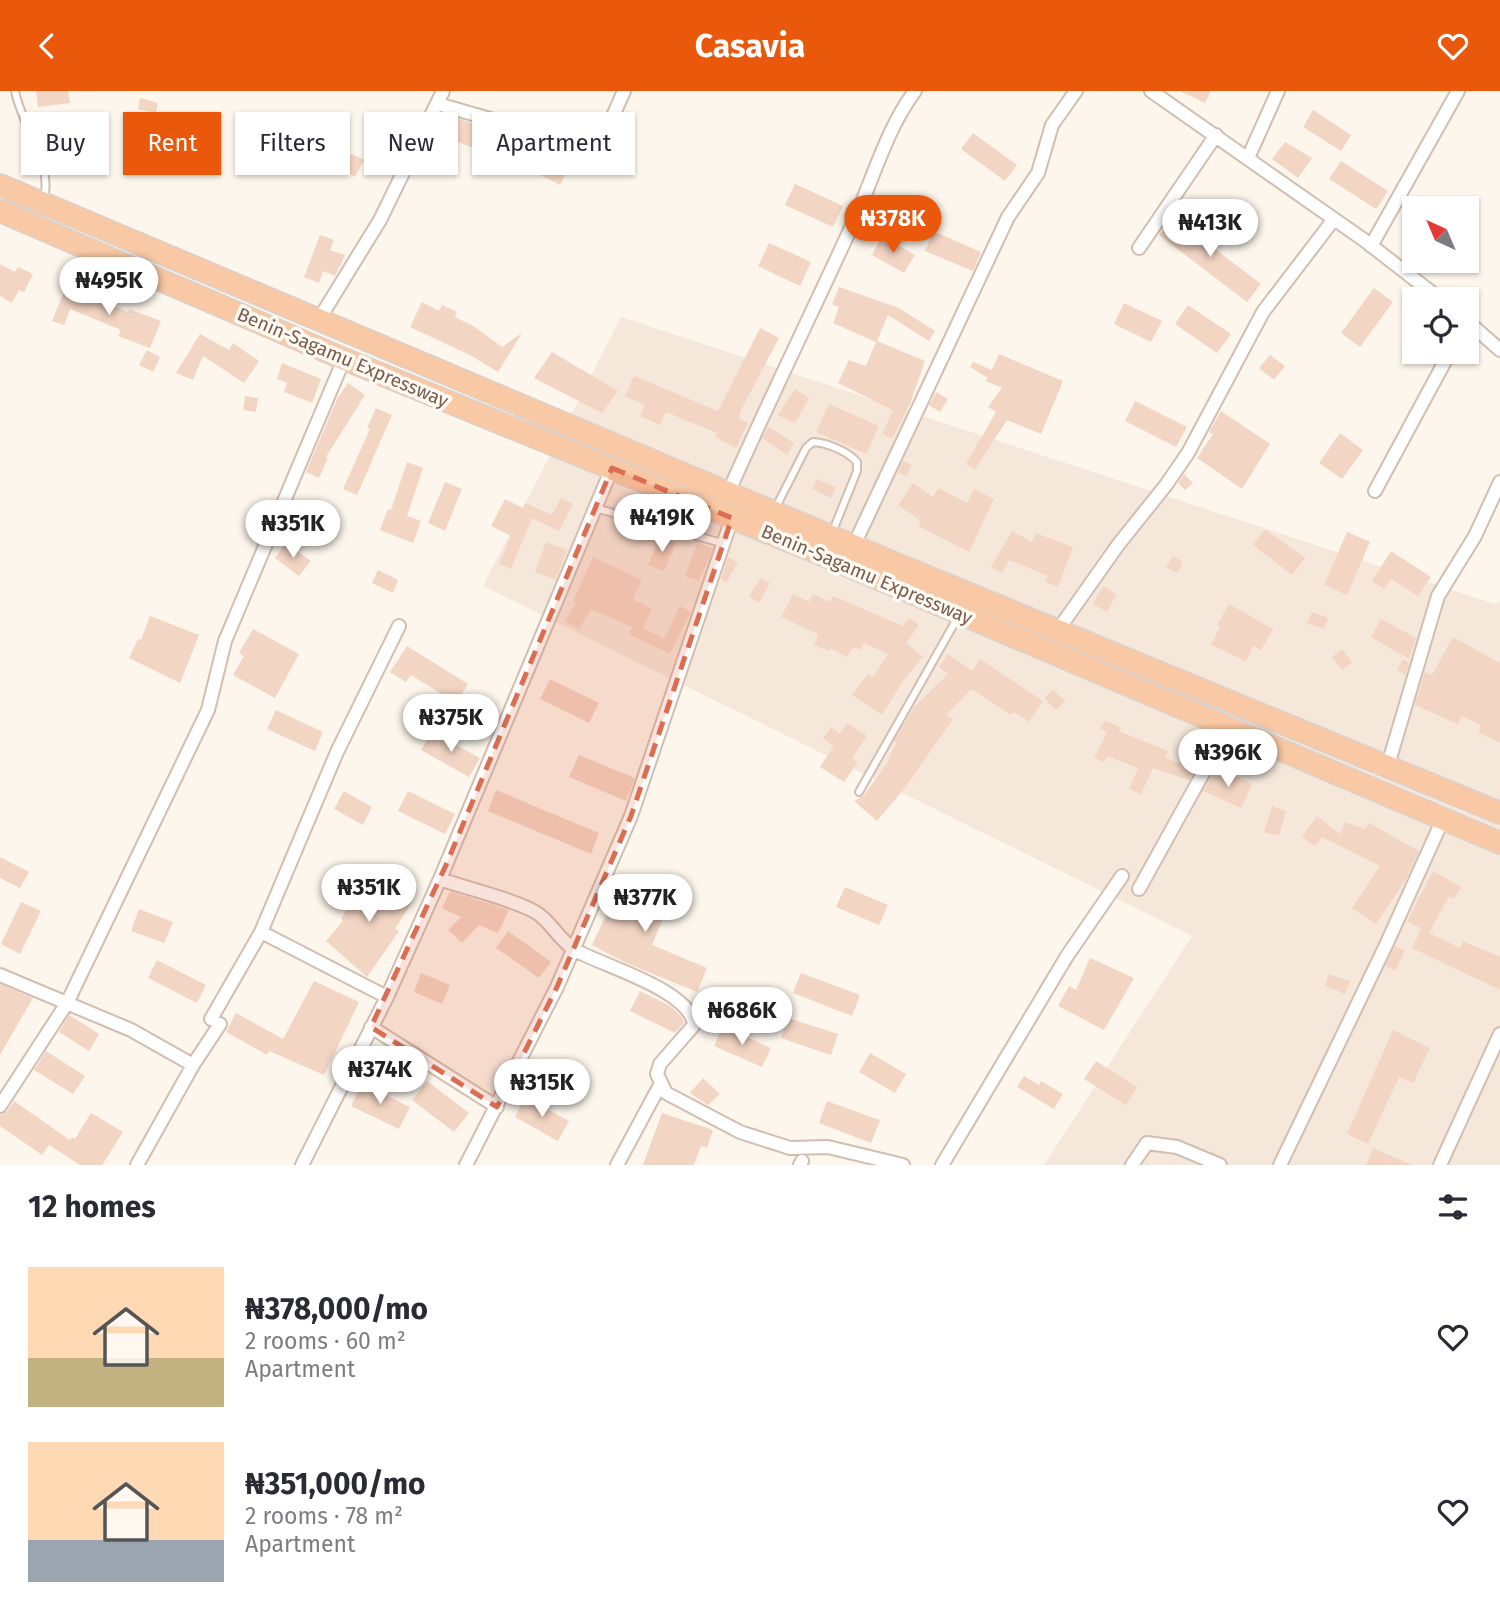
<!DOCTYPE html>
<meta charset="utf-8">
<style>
:root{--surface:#fff;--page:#f2f2f3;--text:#2b2b33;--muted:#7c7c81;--accent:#ea580c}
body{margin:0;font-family:"Fira Sans",sans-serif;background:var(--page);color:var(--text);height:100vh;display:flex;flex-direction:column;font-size:26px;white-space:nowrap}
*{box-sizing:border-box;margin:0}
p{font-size:23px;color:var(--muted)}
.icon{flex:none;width:38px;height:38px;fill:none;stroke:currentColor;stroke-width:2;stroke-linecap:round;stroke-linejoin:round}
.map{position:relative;height:1074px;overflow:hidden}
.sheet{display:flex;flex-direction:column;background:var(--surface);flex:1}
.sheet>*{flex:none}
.guide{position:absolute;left:21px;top:21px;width:700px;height:63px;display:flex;gap:14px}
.needle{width:46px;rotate:316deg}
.controls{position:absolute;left:1402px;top:105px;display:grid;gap:14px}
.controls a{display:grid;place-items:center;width:77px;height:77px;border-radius:0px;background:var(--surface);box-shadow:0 2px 5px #0004;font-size:35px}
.price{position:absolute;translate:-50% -60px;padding:0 16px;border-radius:24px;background:#fff;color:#222;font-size:23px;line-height:46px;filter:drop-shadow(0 2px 4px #0008)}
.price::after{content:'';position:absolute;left:50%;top:42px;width:21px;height:16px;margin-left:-10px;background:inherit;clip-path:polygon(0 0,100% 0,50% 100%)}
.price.active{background:var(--accent);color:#fff}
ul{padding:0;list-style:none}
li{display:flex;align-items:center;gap:21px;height:175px;padding:0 28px}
li span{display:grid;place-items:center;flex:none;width:196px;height:140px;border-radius:0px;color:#555}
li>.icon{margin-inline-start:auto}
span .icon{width:84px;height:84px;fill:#fffc;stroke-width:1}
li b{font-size:30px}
h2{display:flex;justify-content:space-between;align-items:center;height:84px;padding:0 28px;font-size:30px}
.pill{padding:0 24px;border-radius:0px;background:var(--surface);box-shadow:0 2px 5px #0004;font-size:24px;line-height:63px}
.pill.active{background:var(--accent);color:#fff}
header{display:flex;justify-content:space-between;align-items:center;height:91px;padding:0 28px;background:var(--accent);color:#fff;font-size:32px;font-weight:700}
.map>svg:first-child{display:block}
</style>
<header><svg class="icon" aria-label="back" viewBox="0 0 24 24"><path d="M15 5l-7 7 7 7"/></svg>Casavia<svg class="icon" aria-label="heart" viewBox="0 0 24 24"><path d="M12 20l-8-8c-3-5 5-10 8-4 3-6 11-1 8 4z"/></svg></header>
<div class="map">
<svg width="1500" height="1074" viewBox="0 0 1500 1074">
<rect width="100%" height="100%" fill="#fdf6ec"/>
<path fill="#f5e8da" d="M621,226L1495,513L1500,509V1074H1044L1192,845L483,495Z"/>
<path fill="#f3d5c3" d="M36,0H68L70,12L38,16Z
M1180,0H1211L1205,12Z
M140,7L158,12L156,22L138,18Z
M1313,19L1351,44L1341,60L1303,36Z
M458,28L514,45L504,69L450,48Z
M973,42L1017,74L1005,90L961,58Z
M1285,51L1312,67L1298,87L1272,68Z
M554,56L568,60L565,66L573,70L560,94L540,84Z
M351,63L364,69L355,86L342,79Z
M1341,70L1388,100L1376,118L1329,88Z
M795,93L843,115L833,136L785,114Z
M1173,126L1261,193L1247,211L1159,144Z
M933,140L981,161L973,180L925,160Z
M320,144L334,149L330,159L345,164L335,185L323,180L319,192L304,186Z
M882,145L915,164L904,182L872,164Z
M769,152L811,171L800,195L758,175Z
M0,173L15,181L18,176L33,183L24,201L19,199L12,212L0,205Z
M66,196L103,213L104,211L128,221L129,218L161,230L150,257L118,245L121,239L70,218L64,234L52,230Z
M839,196L899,217L935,240L929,250L888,224L877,250L925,270L910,313L892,348L882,343L893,319L838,292L849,269L866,275L876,251L833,232L839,216L832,213Z
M1374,197L1393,211L1360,256L1341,242Z
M422,211L439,220L442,214L457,221L455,226L475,236L502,256L522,242L498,281L470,264L410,236Z
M1124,212L1162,230L1151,251L1114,233Z
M1188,214L1231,243L1217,262L1175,233Z
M760,237L779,247L741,319L739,328L748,332L736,357L715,346L717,342L666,321L660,334L640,325L645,314L625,305L634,285L718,320Z
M200,243L229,259L233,252L259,270L244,292L203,265L193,289L176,282Z
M147,259L160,266L153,281L139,274Z
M552,261L618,300L602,322L534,287Z
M999,263L1063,290L1041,343L1007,329L975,378L966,373L996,321L988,316L1002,297L986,290L988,287L970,276L973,271L992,279Z
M1270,264L1285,275L1274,289L1259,277Z
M282,272L321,288L312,312L284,301L287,292L277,288Z
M348,292L365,304L326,366L328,367L319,387L306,381L337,308Z
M795,298L809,307L795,332L778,324Z
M936,301L948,308L940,321L929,314Z
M245,305L258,307L256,321L243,319Z
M1135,310L1187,336L1176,356L1125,330Z
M829,313L879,335L866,363L816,341Z
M376,317L392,324L357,404L343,398L370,338L367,337Z
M1221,320L1270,353L1242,398L1197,367L1213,343L1209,341Z
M769,336L794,352L787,364L762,347Z
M1340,342L1363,359L1342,388L1319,372Z
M903,370L912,374L906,386L898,381Z
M407,371L423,377L407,425L421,430L413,452L380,439L388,418L391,419Z
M1184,383L1193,392L1185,399L1178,392Z
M817,388L836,396L831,407L812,398Z
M445,391L462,398L445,440L428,432Z
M913,392L933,406L938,397L967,412L974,398L994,408L969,461L918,435L921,430L898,414Z
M561,407L573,413L559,440L532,427L511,478L499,473L511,445L491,435L505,408L523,417L525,412L552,424Z
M1265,438L1305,467L1292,484L1253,454Z
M1012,440L1032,451L1036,442L1073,456L1058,496L1045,491L1048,485L1009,469L1002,482L991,476Z
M1347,441L1370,451L1347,504L1324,494Z
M660,446L676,452L664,480L648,474Z
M546,451L567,459L556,489L535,481Z
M286,452L311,470L299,485L275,467Z
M697,452L713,457L699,490L685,485Z
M1391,460L1431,486L1418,505L1391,488L1384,498L1372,490Z
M1173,465L1183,471L1177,482L1166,476Z
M593,466L642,489L633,508L652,518L643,537L664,548L680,515L691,521L670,563L629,543L632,536L591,518L579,538L565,531L576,511L573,510Z
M728,466L738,472L726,492L721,488Z
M378,479L398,489L393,502L372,492Z
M761,487L770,492L759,512L749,505Z
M1103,495L1117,503L1107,521L1093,513Z
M793,503L809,511L813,503L830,511L833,505L903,535L909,527L919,534L906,552L923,566L903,590L882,624L852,604L868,583L873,586L888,563L864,552L860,559L853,556L847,566L830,557L829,560L814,554L818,543L781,526Z
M1229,513L1273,538L1261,559L1253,555L1246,570L1211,554L1220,536L1217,534Z
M1312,521L1328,527L1324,538L1307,532Z
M150,525L199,544L180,592L129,567L138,548L141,549Z
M1381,528L1416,547L1409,568L1371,546Z
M253,538L299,563L275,607L233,584L244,565L239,562Z
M1453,546L1500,572V652L1478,641L1481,634L1462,625L1458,633L1415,614L1425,581L1432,584Z
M407,555L468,593L456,612L411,584L406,591L390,581Z
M1342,558L1352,571L1342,579L1332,566Z
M948,563L972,580L980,568L1043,610L1029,631L1014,621L1011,624L972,598L946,624L953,628L904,698L877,730L854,710L864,704L890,668L888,667L897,652L894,650L914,616L948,583L939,576Z
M1403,568L1409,572L1405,584L1397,579Z
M550,588L599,612L589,632L540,608Z
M1053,598L1065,610L1056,619L1044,607Z
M276,619L323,641L315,660L267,638Z
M1105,629L1121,637L1119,640L1168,660L1165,667L1196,678L1189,689L1153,677L1141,703L1129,698L1138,677L1107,665L1104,671L1094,667L1107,641L1100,638Z
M847,632L867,645L852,667L858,671L844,691L820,676L834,655L823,647L831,636L840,643Z
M432,641L480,667L469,686L421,659Z
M579,664L635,687L626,710L569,686Z
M1214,681L1226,687L1228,682L1252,693L1241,717L1203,700Z
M496,699L599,742L591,763L488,720Z
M344,700L372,716L363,734L334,718Z
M408,700L455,723L445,743L398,720Z
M1272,715L1286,720L1279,745L1264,741Z
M1317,725L1340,743L1345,731L1365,738L1369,732L1419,760L1407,787L1376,833L1352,817L1380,775L1322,746L1315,755L1302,746Z
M0,766L29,781L20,797L0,787Z
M1433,780L1461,796L1454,808L1449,805L1429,842L1407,830Z
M364,782L412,811L395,838L399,840L367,886L326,850L343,830L341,828L355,805L351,803Z
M633,783L674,801L652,854L707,877L697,901L626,872L592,854L616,803L623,806Z
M845,796L888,814L879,834L836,816Z
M450,800L509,819L498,842L479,834L462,852L448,839L461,826L442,817Z
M21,811L41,820L20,863L1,853Z
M139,818L173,831L164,852L131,840Z
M1421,838L1460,857L1463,850L1500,866V899L1412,857Z
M508,840L551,871L539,887L496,857Z
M1395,855L1405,860L1395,880L1385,875Z
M1090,867L1134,887L1104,939L1058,915L1069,895L1076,899Z
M157,869L206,894L197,912L148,887Z
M421,882L450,894L442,913L414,901Z
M801,882L860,904L852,925L793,902Z
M1329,883L1350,890L1345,903L1325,895Z
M314,890L359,911L324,984L269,960L267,964L226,941L236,922L283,948Z
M0,893L33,907L0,964Z
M640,900L670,915L682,926L684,932L675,942L630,920Z
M69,924L99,943L89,960L59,941Z
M788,927L838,943L831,964L781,947Z
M723,935L771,957L762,976L714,955Z
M1393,939L1430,957L1413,992L1399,986L1368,1053L1347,1043Z
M46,960L85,985L73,1003L34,979Z
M870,962L906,983L895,1002L859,981Z
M1096,970L1137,996L1126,1014L1084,988Z
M1024,985L1039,994L1041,990L1063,1003L1054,1018L1017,996Z
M703,987L720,1003L708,1014L690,1002Z
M427,990L469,1022L454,1041L412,1009Z
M362,993L410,1016L399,1038L351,1015Z
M525,1006L569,1030L558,1050L515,1026Z
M14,1010L70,1049L72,1046L75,1048L91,1022L123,1041L102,1074H80L49,1054L42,1064L0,1035V1024L7,1020Z
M827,1010L880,1029L871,1052L819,1032Z
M662,1022L713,1039L707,1057L701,1055L694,1074H643Z
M1373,1057L1412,1074H1366Z"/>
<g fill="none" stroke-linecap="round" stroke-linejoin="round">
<defs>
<path id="service" d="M15,0C22,36 53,71 44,108
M595,417L722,452
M775,418L806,357L813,351C828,352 847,360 857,371V380L832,442
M859,701L958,526"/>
<path id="minor" d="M1151,0L1364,149L1440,208
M438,13L598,59L624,0
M1248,67L1278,0
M1371,155L1458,0
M1139,157L1216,44
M1466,229L1500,259
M318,230L380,129L443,0
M729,400C769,309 813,220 854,130C873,88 887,37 915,0
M1375,400L1450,261
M854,454L1008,126L1038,82L1052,34L1076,0
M1058,539L1118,454L1166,394L1188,362L1263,221L1334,128
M1388,674L1438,505L1475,445L1500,391
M440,788C465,797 516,809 537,822C551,831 560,850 575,859C603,875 691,899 694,934L660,973L657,983L666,1002L740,1041L790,1057L828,1056L903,1074
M1139,798L1228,637
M261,841L387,906
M0,884L131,939L193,974
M211,928L261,841L337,661L399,535
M371,936L497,1016
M0,1015L67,912L208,619L225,550L344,268
M137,1074L193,974L220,933
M302,1074L387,906L440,788L612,377
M466,1074L557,896L631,725L732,427
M617,1074L660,994
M800,1074L802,1070
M942,1074L1067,865L1122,785
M1132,1074L1147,1052L1177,1056L1220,1074
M1280,1074L1386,854L1443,728
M1440,1074L1500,943"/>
<path id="trunk" d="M0,94L899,474L1500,722
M0,120L344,268L813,460L1500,752"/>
</defs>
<use href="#service" stroke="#d1beb0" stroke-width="10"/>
<use href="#minor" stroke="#d1beb0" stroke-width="16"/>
<use href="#trunk" stroke="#dad1cd" stroke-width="24"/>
<use href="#service" stroke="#fff" stroke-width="6"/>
<use href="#minor" stroke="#fff" stroke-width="12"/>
<use href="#trunk" stroke="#f9c8a4" stroke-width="21"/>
</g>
<path fill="#dc6d51" fill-opacity="0.2" stroke="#dc6d51" stroke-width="5" stroke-dasharray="14 9" stroke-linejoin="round" d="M612,377L732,427L631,725L557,896L497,1016L371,936L446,774Z"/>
<g text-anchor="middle" stroke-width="7" stroke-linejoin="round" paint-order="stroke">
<g font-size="19" fill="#7a5c4d" stroke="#fffaf3">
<text transform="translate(343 266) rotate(23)" y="7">Benin-Sagamu Expressway</text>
<text transform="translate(867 483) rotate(23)" y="7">Benin-Sagamu Expressway</text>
</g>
</g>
</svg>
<div class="controls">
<a><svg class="needle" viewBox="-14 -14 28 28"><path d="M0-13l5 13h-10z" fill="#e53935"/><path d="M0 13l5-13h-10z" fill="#7c7c81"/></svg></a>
<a><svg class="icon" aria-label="locate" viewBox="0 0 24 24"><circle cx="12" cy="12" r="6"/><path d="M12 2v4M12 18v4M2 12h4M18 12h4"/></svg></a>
</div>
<b class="price active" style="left:893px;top:164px">₦378K</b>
<b class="price" style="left:1210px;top:168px">₦413K</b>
<b class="price" style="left:109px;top:226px">₦495K</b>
<b class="price" style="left:662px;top:463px">₦419K</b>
<b class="price" style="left:293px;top:469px">₦351K</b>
<b class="price" style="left:451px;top:663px">₦375K</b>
<b class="price" style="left:1228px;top:698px">₦396K</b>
<b class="price" style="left:369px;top:833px">₦351K</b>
<b class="price" style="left:645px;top:843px">₦377K</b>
<b class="price" style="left:742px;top:956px">₦686K</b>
<b class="price" style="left:380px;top:1015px">₦374K</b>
<b class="price" style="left:542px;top:1028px">₦315K</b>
<div class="guide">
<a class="pill">Buy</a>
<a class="pill active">Rent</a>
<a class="pill">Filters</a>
<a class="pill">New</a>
<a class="pill">Apartment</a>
</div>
</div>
<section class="sheet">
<h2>12 homes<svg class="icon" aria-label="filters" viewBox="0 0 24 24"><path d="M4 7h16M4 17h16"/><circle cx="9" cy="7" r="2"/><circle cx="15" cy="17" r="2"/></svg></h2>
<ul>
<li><span style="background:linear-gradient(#ffd9b3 65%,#c2b280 0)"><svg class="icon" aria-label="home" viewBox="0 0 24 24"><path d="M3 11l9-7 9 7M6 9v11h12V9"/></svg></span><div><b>₦378,000/mo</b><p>2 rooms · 60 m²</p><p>Apartment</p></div><svg class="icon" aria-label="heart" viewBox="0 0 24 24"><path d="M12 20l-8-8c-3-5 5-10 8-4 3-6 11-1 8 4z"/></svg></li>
<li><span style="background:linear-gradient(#ffd9b3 70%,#9aa5b1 0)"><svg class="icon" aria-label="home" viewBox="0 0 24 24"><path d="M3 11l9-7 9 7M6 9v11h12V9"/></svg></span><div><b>₦351,000/mo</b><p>2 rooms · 78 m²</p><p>Apartment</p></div><svg class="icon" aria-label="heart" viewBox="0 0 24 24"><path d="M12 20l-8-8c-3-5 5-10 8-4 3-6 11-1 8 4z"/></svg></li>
</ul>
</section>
